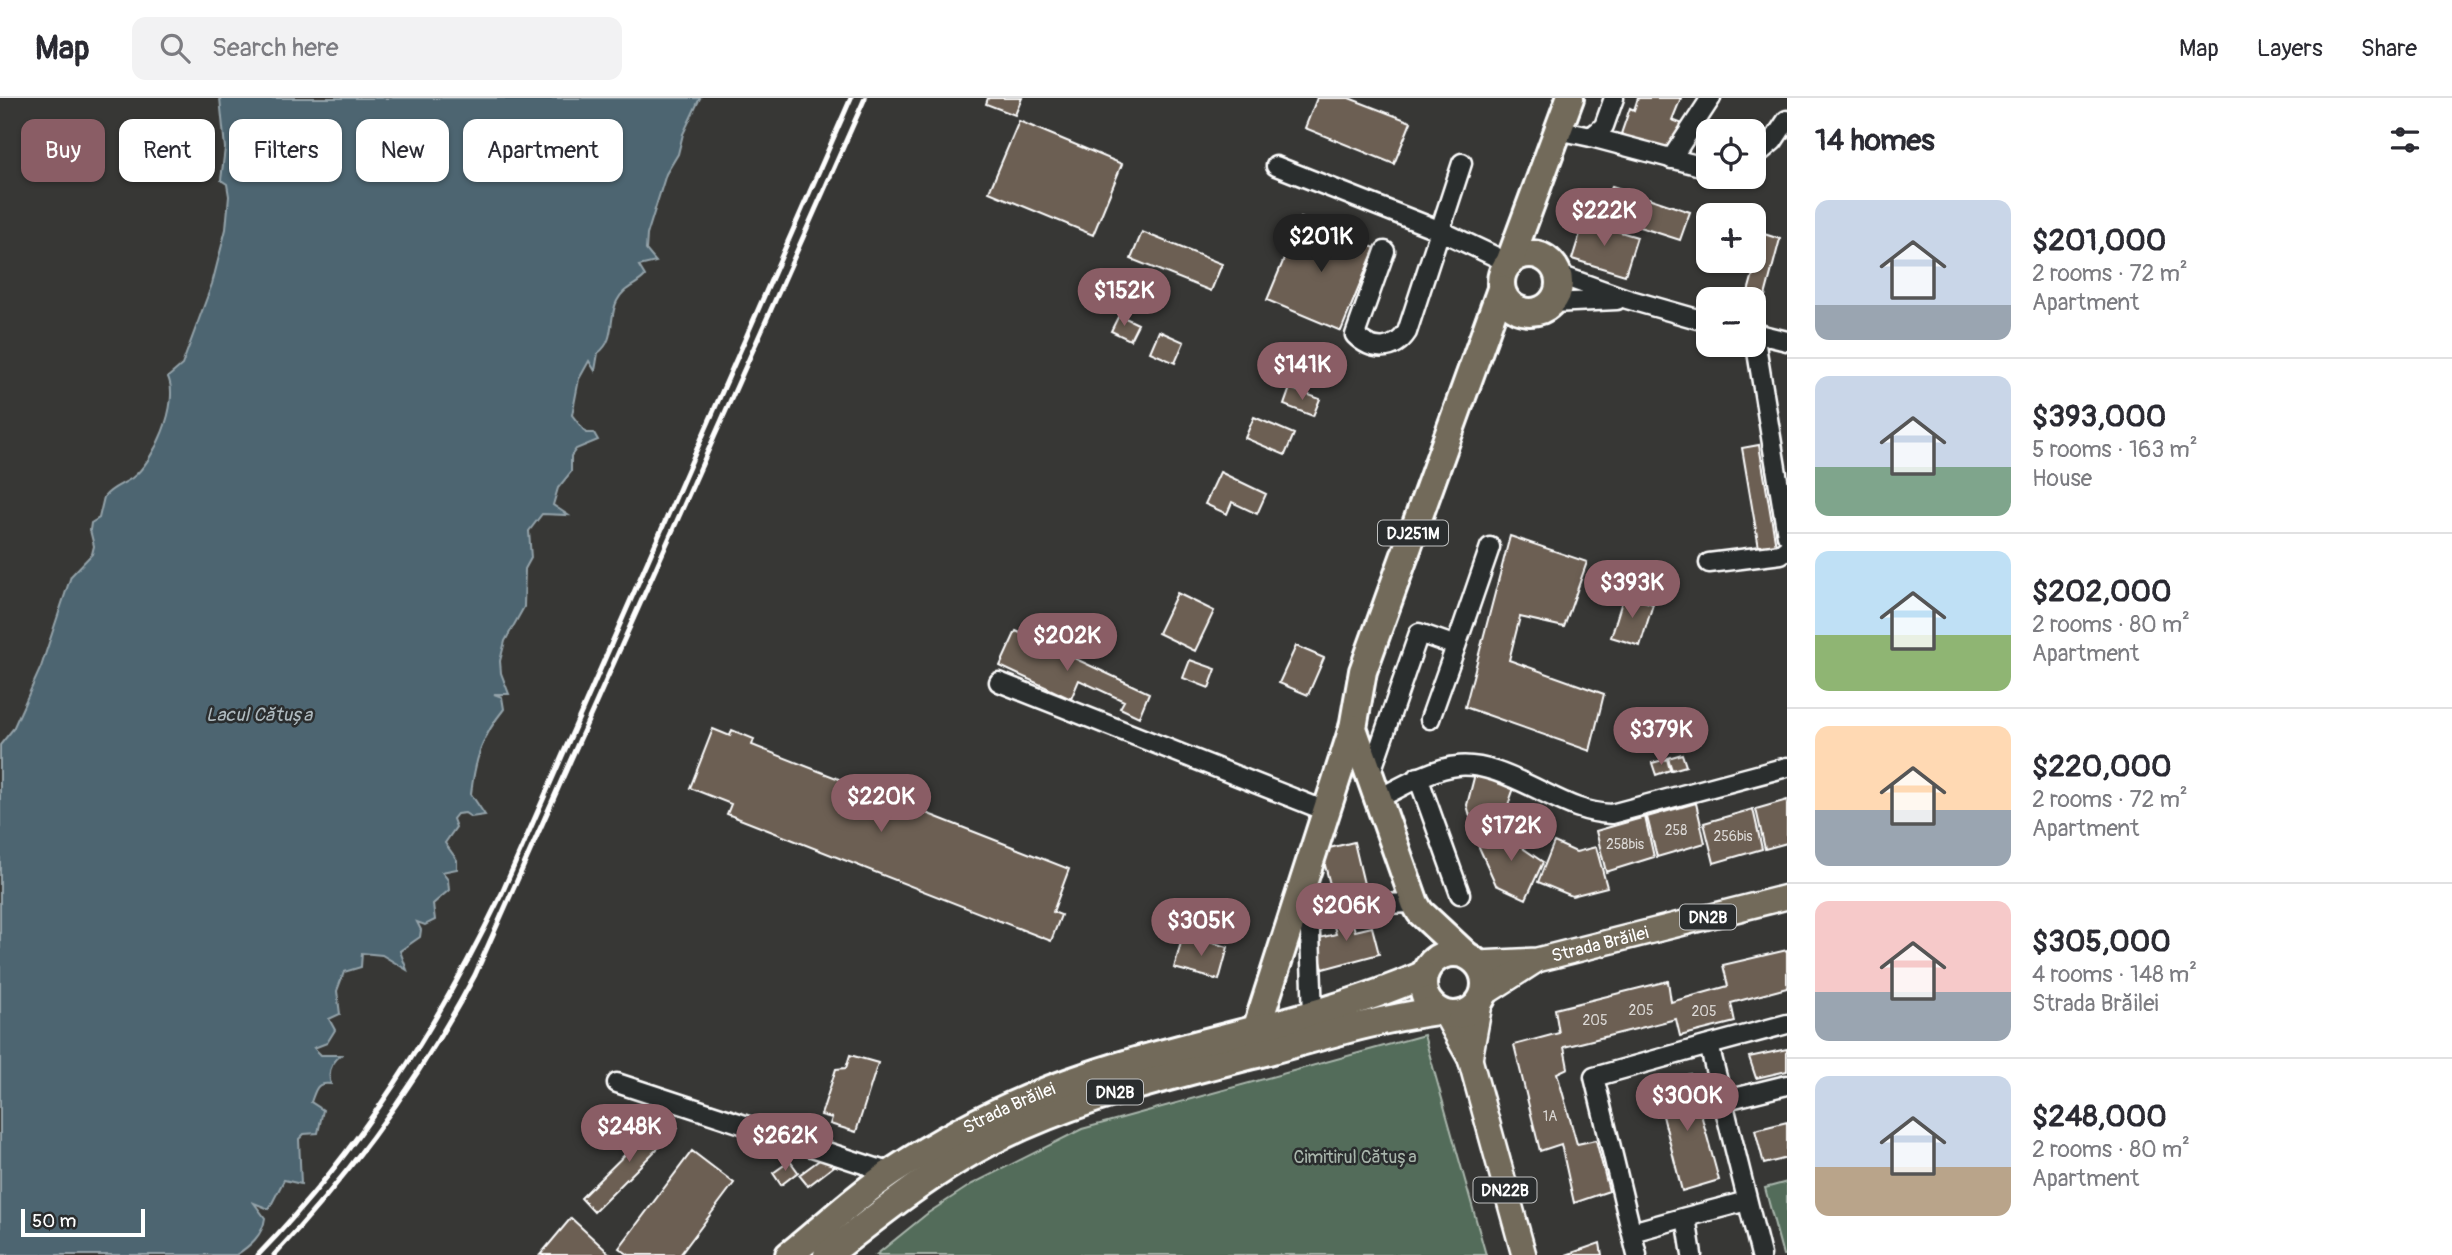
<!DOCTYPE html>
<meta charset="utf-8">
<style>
:root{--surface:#fff;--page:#f2f2f3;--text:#2b2b33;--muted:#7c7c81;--line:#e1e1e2;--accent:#8a5d65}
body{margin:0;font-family:Pangolin,sans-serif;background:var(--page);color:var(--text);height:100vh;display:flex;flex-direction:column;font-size:26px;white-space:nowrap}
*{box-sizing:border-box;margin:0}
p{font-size:23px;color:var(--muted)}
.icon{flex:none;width:38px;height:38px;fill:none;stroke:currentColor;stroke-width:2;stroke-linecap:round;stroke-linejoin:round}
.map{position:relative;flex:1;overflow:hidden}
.sheet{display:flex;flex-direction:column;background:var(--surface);width:665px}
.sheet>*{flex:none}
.top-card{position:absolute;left:21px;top:21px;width:665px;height:63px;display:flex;gap:14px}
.fabs{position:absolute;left:1696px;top:21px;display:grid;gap:14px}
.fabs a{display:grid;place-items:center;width:70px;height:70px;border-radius:14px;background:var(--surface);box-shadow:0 2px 5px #0004;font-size:35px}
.scale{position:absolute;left:21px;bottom:18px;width:124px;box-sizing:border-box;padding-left:7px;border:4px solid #fff;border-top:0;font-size:19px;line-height:24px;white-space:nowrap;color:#fff;-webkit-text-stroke:5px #2a2d2e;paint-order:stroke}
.price{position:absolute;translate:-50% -60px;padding:0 16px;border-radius:24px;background:var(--accent);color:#fff;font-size:23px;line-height:46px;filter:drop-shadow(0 2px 4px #0008)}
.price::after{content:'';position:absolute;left:50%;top:42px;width:21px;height:16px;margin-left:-10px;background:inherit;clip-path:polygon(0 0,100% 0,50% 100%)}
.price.current{background:#222;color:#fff}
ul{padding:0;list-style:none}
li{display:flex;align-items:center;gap:21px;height:175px;padding:0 28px}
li+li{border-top:2px solid var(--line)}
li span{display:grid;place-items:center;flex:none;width:196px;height:140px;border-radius:14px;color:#555}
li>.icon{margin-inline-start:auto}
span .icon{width:84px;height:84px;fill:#fffc;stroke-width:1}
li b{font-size:30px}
h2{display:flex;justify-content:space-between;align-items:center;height:84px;padding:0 28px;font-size:30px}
.pill{padding:0 24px;border-radius:14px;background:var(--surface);box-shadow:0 2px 5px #0004;font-size:24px;line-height:63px}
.pill.current{background:var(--accent);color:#fff}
header{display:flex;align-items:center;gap:42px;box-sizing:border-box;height:98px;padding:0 35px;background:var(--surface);border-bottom:2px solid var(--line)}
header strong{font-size:33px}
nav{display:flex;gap:38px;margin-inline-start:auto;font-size:24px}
.search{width:490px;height:63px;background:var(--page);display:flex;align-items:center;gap:18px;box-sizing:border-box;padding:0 24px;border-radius:14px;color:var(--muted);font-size:26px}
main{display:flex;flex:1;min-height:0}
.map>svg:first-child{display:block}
</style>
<header>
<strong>Map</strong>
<div class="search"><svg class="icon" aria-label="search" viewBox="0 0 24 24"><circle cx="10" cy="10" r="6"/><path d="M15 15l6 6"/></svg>Search here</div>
<nav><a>Map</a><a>Layers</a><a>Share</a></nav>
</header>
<main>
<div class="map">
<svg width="1787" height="1157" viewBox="0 0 1787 1157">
<rect width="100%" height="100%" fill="#373735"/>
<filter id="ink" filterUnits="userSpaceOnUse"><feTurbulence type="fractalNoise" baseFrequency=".0143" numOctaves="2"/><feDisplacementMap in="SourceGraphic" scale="14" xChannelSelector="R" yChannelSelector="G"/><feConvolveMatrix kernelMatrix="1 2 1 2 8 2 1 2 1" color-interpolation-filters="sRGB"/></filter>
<g filter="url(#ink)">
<path fill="#536c5a" stroke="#a9b6ac" stroke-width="2" d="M1424,937L1486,1157H876L928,1115L972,1086L1082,1031Z
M1787,1084V1157H1783L1765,1090Z"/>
<path fill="#4d6571" stroke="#94a3aa" stroke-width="2" d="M220,0H700L683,36L678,56L666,76L647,137L646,152L656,164L639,168L645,178C636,188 624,189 617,203C608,221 616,242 598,255L595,273L589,263L579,281L572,317L586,335H594L598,342L576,351L571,358V374L558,390L553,407L568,417L542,416L529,433L531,460L525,471L524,509L505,543L500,563L501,575L509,596H494L502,599L504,611C482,638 475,662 471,696L485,717L471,719L465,715L457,716L453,721L456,729L445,745L457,762V771L442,774L448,782L449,792L433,806L435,822L425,827L417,824L421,832L420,839L400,853L407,872L382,857L362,855L361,869L344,874L337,893L340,916L329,921L335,932L327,945L314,950L321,957H341C331,965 327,974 331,986C316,984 316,991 311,1004L323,1012L318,1035L304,1036L299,1041L301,1086L284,1082L269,1111L254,1105L265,1120C263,1137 250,1148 236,1157H0V647L13,631L41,569L71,478L92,456L94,448L90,432L91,425L99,420L104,399C112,389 122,387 132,380C154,364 180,305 168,279L182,267L212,186L226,131L229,98L227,86L221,82L225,50Z"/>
<path fill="#6c5f53" stroke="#fff" stroke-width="2" d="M988,0H1022L1015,17L986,6Z
M1317,0H1349L1411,24L1394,66L1305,30Z
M1638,0H1681L1672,22L1683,26L1673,55L1621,36L1630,10L1634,12Z
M1019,23L1122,66L1093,137L989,94Z
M1612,88L1690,114L1680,142L1602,117Z
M1301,120L1375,150L1341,233L1267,202Z
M1584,123L1637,139L1625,177L1572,161Z
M1142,134L1222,166L1211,193L1131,161Z
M1764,136L1780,141L1765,198L1748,194Z
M1119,217L1138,226L1130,242L1111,233Z
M1159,233L1184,244L1175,265L1150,254Z
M1290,290L1320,301L1313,318L1284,307Z
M1254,319L1294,336L1285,357L1245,340Z
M1759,347L1776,448L1759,450L1742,350Z
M1220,374L1266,396L1257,416L1232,404L1227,416L1205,406Z
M1510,438L1587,464L1564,529L1520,519L1509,562L1604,596L1590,653L1465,609Z
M1177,495L1214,513L1195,553L1158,535Z
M1624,497L1653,506L1640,548L1611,539Z
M1016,533L1149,595L1139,619L1120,610L1124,603L1079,582L1071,601L1000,568Z
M1296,548L1324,560L1308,597L1279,585Z
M1190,562L1216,571L1209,590L1183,580Z
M713,631L730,638L732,632L754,641L752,647L1069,771L1053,814L1061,817L1051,843L727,716L731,706L690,690Z
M1682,656L1686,668L1672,672L1668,660Z
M1667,661L1670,672L1656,677L1652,665Z
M1476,672L1514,690L1508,707L1512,728L1477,744L1467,707Z
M1787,702V745L1765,751L1756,711Z
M1696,705L1705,745L1657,759L1647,719Z
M1753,711L1762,751L1714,765L1704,725Z
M1645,719L1654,759L1606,774L1596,733Z
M1514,730L1524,751L1543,764L1526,801L1496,787L1478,747Z
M1354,744L1364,786L1332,794L1321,752Z
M1554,744L1576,754L1596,749L1607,789L1572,798L1538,784Z
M1349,813L1355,833L1372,829L1379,856L1323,871L1315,841L1336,836L1331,817Z
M1183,837L1228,849L1219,882L1174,870Z
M1787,852V890L1731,905L1735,924L1680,938L1676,921L1564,949L1568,970L1557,975L1577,1046L1596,1042L1609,1093L1574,1105L1561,1046L1540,1053L1514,947L1559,935L1555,911L1668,883L1671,904L1728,888L1723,867Z
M1787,951V973L1756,980L1749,959Z
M850,957L878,965L856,1034L830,1026L832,1020L821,1017L836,971L846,970Z
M1690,976L1719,1082L1682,1093L1655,986Z
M665,1017L678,1030L594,1114L581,1100Z
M1787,1024V1060L1764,1066L1755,1032Z
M692,1053L734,1085L680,1157H629L619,1150Z
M829,1055L838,1065L808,1088L799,1077Z
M790,1063L798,1074L781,1087L773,1075Z
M571,1120L611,1157H540Z
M1600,1145L1602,1157H1566Z"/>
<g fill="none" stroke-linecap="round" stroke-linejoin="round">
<defs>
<path id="minor" d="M1558,32L1591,39L1604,28L1614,0
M1591,39L1708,70
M1754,59L1773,43L1787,22
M1671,61L1711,0
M1276,68L1441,133L1509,165
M1385,153L1355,237C1372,254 1394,254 1407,234L1462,65
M1557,176L1627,201L1708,224
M1551,205L1617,202
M1754,235L1787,437
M1754,235L1787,243
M1709,465L1781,456L1787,451
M1456,548L1490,449
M999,584L1326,713
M1418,679L1460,796
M1369,680L1419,535L1456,548L1430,621
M1376,702C1454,660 1465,655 1545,695C1567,706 1586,715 1611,716L1787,669
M1313,917L1309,808L1415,805
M617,985L891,1075
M1722,1003L1787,987
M1686,1119L1747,1103
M1632,1134L1686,1119L1692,1157
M1637,1157L1594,979L1709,947
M1761,1157L1709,947L1787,926"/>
<g id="major">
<path id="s1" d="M1478,865L1537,862L1787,799"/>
<path d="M1484,896L1534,864"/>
<path d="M1445,916L1470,961L1524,1157"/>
<path d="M1470,961L1481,901"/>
</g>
<g id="highway">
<circle cx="1530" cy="185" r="29"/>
<path d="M1509,165L1570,0"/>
<circle cx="1454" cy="886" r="31"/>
<path d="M1465,856L1420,814L1415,805L1353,630L1363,573L1501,191"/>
<path d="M1256,932L1353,630"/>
<path id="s2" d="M789,1157C823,1130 856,1098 892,1074C952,1034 1020,1000 1087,978C1198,940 1315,925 1423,877"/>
<path d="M827,1157C871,1123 914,1088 961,1060C1053,1005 1159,981 1261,955C1320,939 1377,921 1437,913"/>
</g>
</defs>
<use href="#minor" stroke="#fff" stroke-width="23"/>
<use href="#major" stroke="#fff" stroke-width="28"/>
<use href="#highway" stroke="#fff" stroke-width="32"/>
<use href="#minor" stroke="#2a2d2e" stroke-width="18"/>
<use href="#major" stroke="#726b5a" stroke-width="23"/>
<use href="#highway" stroke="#726b5a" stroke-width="26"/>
<path stroke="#fff" stroke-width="5" d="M258,1157C361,1051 438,927 502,795L851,0
M274,1157C354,1072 420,980 475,877L865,0"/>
</g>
</g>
<g text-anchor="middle" stroke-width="5" stroke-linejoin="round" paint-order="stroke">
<g font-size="14" fill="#dad7d4">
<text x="1676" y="737">258</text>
<text x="1733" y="743">256bis</text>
<text x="1625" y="751">258bis</text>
<text x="1641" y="917">205</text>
<text x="1704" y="918">205</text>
<text x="1595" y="927">205</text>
<text x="1550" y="1023">1A</text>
</g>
<g fill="#2a2d2e" stroke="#bfc0c0" stroke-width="2">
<rect x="1378" y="422.5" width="70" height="25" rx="5"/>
<rect x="1680" y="806.5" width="56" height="25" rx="5"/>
<rect x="1087" y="981.5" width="56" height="25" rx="5"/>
<rect x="1473.5" y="1079.5" width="63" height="25" rx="5"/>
</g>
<g font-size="16" font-weight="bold" fill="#fff">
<text x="1413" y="441">DJ251M</text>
<text x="1708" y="825">DN2B</text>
<text x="1115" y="1000">DN2B</text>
<text x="1505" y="1098">DN22B</text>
</g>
<g font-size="18" fill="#fff" stroke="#2a2d2e">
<text dy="6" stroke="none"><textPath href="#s1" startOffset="124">Strada Brăilei</textPath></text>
<text dy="6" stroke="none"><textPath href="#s2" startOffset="266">Strada Brăilei</textPath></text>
</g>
<g font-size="18" fill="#a9b6ac" stroke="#2a2d2e">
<text x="1355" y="1065">Cimitirul Cătușa</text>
</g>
<g font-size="19" font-style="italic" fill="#afbabf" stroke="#2a2d2e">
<text x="259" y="623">Lacul Cătușa</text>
</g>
</g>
</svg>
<div class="fabs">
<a><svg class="icon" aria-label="locate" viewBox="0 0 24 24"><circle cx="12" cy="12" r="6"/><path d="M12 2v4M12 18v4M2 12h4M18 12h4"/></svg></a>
<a>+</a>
<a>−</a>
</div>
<div class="scale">50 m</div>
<b class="price" style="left:1604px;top:150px">$222K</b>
<b class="price current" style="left:1321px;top:176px">$201K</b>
<b class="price" style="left:1124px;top:230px">$152K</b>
<b class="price" style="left:1302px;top:304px">$141K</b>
<b class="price" style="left:1632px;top:522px">$393K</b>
<b class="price" style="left:1067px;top:575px">$202K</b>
<b class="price" style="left:1661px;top:669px">$379K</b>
<b class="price" style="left:881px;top:736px">$220K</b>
<b class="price" style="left:1511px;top:765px">$172K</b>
<b class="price" style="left:1346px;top:845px">$206K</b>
<b class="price" style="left:1201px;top:860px">$305K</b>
<b class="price" style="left:1687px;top:1035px">$300K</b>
<b class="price" style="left:629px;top:1066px">$248K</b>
<b class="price" style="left:785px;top:1075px">$262K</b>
<div class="top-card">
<a class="pill current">Buy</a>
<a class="pill">Rent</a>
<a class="pill">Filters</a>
<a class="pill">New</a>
<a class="pill">Apartment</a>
</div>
</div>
<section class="sheet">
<h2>14 homes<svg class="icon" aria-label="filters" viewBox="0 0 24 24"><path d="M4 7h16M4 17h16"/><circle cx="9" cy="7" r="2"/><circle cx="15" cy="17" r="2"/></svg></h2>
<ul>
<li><span style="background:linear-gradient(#c9d6e8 75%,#9aa5b1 0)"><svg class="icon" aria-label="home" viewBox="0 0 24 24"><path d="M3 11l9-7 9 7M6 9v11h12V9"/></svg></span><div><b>$201,000</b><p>2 rooms · 72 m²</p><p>Apartment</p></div></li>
<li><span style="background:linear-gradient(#c9d6e8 65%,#7fa58c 0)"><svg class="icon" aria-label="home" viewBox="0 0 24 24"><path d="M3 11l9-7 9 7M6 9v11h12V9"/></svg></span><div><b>$393,000</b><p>5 rooms · 163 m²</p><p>House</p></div></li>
<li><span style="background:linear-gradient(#bfe0f5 60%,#8fb573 0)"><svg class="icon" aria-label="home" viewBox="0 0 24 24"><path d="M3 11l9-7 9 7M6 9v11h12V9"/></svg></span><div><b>$202,000</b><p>2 rooms · 80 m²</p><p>Apartment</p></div></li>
<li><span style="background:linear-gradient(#ffd9b3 60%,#9aa5b1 0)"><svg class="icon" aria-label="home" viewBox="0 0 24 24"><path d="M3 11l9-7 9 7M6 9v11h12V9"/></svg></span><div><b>$220,000</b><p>2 rooms · 72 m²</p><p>Apartment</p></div></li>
<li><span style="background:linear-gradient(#f6c9c9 65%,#9aa5b1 0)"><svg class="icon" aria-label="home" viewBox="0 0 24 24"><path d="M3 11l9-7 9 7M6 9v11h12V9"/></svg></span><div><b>$305,000</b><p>4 rooms · 148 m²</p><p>Strada Brăilei</p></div></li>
<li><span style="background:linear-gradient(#c9d6e8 65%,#b9a48a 0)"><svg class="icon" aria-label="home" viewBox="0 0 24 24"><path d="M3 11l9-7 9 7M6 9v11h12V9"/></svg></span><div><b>$248,000</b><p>2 rooms · 80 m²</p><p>Apartment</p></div></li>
</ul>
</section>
</main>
